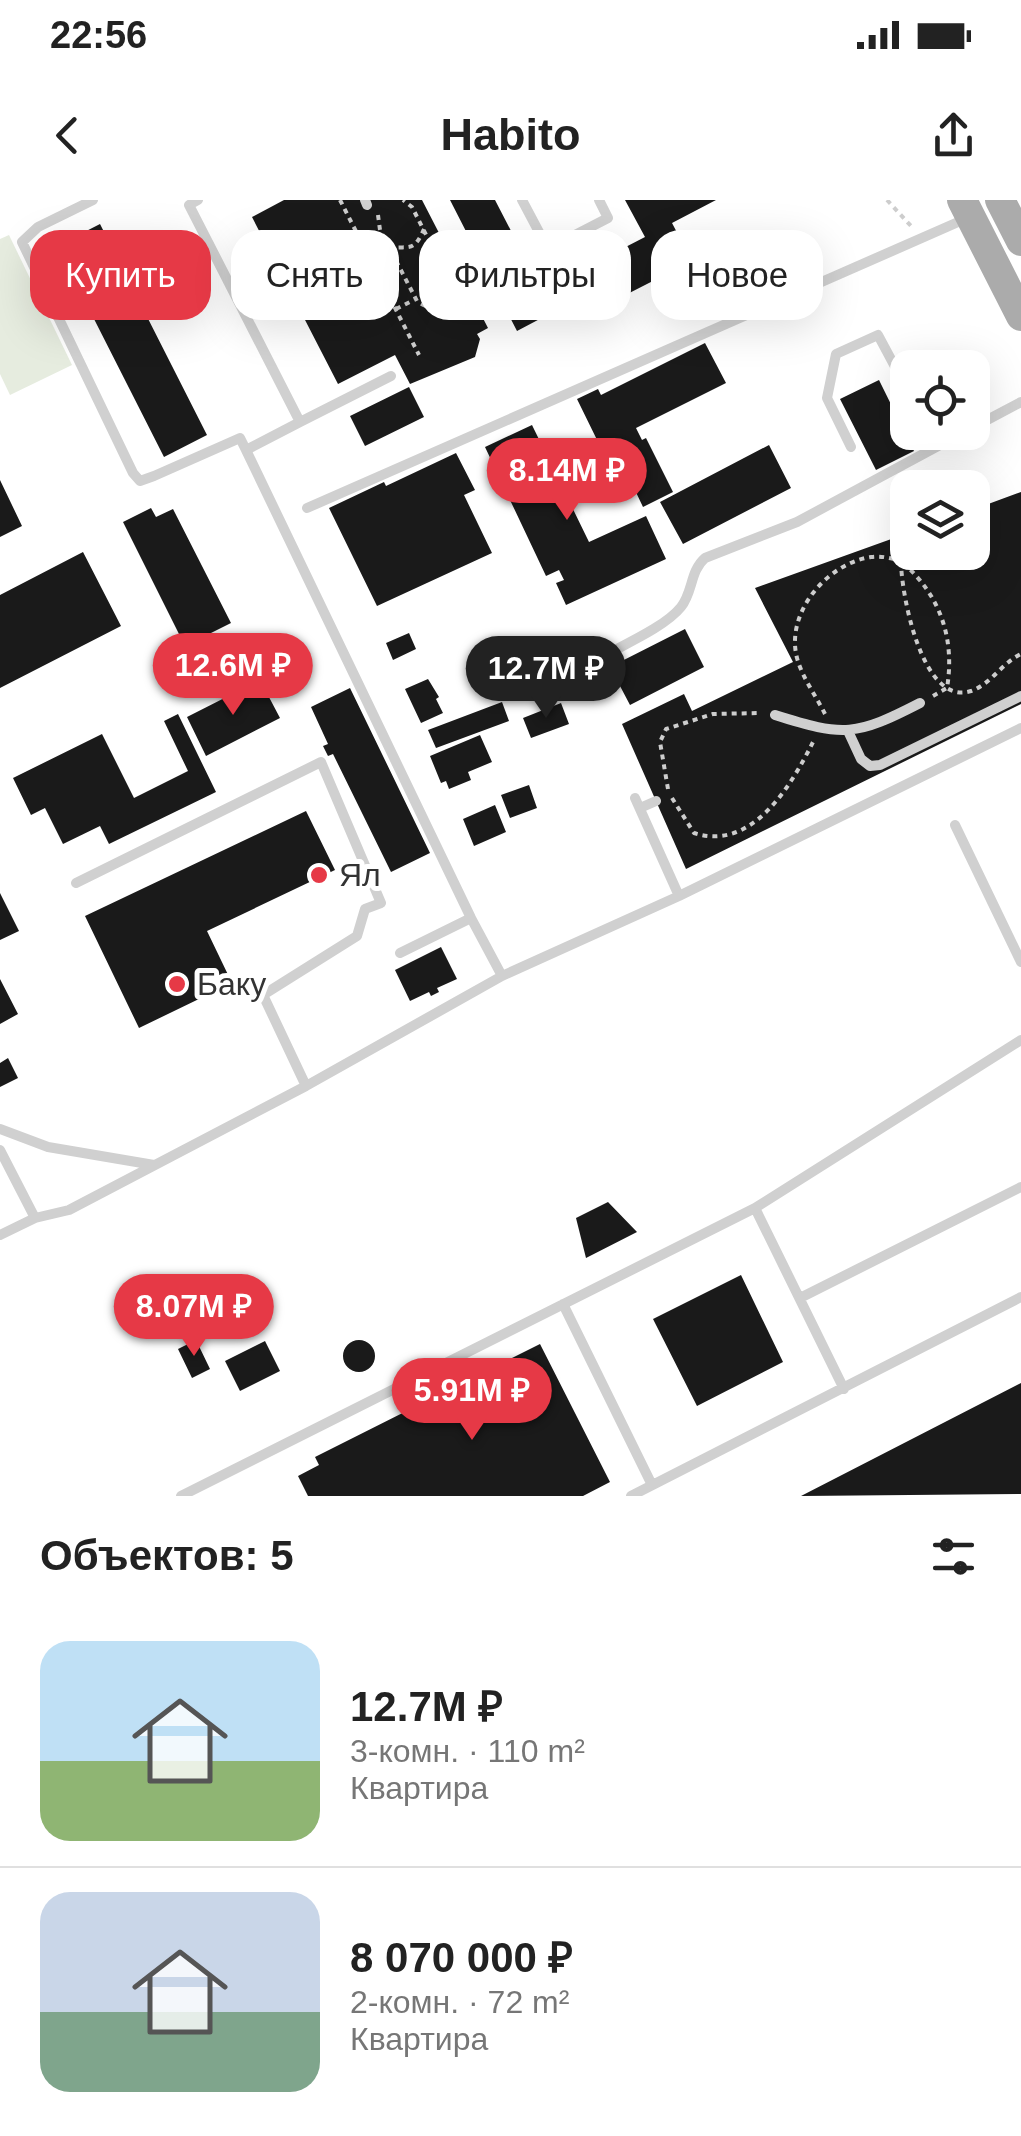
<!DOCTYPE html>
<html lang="ru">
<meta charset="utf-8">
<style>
:root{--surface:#fff;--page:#f6f6f6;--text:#222;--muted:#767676;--line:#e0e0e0;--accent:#e63946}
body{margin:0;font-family:Arial,sans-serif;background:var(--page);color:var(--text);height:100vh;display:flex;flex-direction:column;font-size:38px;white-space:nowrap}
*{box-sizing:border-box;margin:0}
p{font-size:32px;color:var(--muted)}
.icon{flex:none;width:55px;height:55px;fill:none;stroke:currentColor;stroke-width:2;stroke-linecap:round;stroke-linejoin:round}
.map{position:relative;height:1296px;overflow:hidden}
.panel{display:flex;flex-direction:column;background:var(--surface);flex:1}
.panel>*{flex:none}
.guide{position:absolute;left:30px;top:30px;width:962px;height:90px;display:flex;gap:20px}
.tools{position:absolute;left:890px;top:150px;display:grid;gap:20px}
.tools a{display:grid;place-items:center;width:100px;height:100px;border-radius:20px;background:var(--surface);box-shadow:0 10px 40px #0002;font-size:50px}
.price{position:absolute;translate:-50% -85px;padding:0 22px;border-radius:35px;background:var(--accent);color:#fff;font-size:32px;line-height:65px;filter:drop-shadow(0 2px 5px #0008)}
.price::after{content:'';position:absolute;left:50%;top:60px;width:30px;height:22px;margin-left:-15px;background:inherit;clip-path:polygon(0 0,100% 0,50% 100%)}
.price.selected{background:#222;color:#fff}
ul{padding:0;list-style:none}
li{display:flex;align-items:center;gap:30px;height:250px;padding:0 40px}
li+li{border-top:2px solid var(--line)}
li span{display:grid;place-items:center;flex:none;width:280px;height:200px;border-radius:30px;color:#555}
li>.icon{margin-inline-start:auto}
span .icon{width:120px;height:120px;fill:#fffc;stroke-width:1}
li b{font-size:42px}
h2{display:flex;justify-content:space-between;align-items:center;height:120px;padding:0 40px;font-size:42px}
.chip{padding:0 35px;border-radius:30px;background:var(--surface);box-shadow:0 10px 40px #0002;font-size:35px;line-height:90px}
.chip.selected{background:var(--accent);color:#fff}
.status{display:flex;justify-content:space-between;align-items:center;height:70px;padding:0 50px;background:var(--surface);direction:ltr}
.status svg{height:28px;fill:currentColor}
header{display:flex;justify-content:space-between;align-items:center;height:130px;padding:0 40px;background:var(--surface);font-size:45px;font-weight:800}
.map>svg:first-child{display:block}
</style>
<div class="status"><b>22:56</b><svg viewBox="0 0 49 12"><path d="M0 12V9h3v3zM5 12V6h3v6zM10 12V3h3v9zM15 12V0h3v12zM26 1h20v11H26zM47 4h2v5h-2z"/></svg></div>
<header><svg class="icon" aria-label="back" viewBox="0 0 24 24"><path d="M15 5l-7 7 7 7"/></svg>Habito<svg class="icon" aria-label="share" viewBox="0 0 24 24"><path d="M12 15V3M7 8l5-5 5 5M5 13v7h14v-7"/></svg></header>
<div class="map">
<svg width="1021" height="1296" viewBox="0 0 1021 1296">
<rect width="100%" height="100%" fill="#fff"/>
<path fill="#e6ecdf" d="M9,35L72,165L10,195L0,174V39Z"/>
<path fill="#1a1a1a" d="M284,0H422L488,128L477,134L480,139L475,157L410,184L395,155L338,184L252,17Z
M450,0H495L553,112L517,131Z
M625,0H716L672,23L692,61L600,108L581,70L645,37Z
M100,24L207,235L164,257L57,46Z
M705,143L726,183L636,228L642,240L646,238L673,292L643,307L611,240L600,246L577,199L598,189L601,195Z
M879,180L914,251L876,270L840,199Z
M409,187L424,217L365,246L350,216Z
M532,225L589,342L646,316L666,359L566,405L556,383L564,380L559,370L546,376L485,247Z
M769,245L791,288L683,344L660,302Z
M456,253L475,290L464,295L492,353L377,406L329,308L384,282L386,286Z
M0,280L22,326L0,337Z
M1021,292V504L686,669L622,524L684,494L692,511L793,462L755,388L908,333V352H972V310Z
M151,308L156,317L173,309L231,423L185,446L123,322Z
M83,352L121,426L0,488V395Z
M685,429L704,467L630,505L610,467Z
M409,433L416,449L393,460L386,443Z
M428,479L439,497L436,499L443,513L421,523L405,489Z
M260,480L280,518L206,556L187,517Z
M350,488L430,653L391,672L333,554L328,556L323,546L328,544L311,507Z
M502,502L509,521L436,548L428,530Z
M561,503L569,524L531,538L523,518Z
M178,514L216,592L109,644L100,626L63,644L45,608L31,615L13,578L102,534L134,598L188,571L164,521Z
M480,535L492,562L468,572L471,580L449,589L446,581L441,583L430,556Z
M529,585L537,608L510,618L501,595Z
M495,605L506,632L474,646L463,619Z
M306,611L335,670L207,731L232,783L139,828L85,716Z
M0,693L19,731L0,740Z
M441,747L457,779L437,788L439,792L431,796L429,792L410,801L395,770Z
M0,779L18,814L0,824Z
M8,858L18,878L0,887V863Z
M608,1002L637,1032L586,1058L576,1018Z
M741,1075L783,1162L697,1206L653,1119Z
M343 1156a16 16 0 1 1 32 0a16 16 0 1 1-32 0Z
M196,1140L210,1169L192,1178L178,1149Z
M265,1141L280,1171L240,1191L225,1161Z
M540,1144L610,1282L583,1296H308L298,1276L319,1265L315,1257Z
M1021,1183V1294L801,1296Z"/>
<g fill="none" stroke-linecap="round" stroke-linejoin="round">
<path stroke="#cdcdcd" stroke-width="4" stroke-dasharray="5 5" stroke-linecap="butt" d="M340,0L419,155
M887,0L911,26
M378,15L380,30L417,101C433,114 451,104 451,84L412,7L403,0
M371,58C376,55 381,50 388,49C408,44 413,55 424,29
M396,109L414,100
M959,352L973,354
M901,361C901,393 922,507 971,491C991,484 1002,463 1021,454
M903,363C941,396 955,440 947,488L933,496
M825,514C816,496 802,477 797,458C785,412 828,363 871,357C885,355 896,361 909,361C925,361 939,354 955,352
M668,589L660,542L666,529L713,514L761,513
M672,598L694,633C752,652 791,586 813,542"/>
<path stroke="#d0d0d0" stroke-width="10" d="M93,0L38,27L22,42L133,273L140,281L154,276L240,238L246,250
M198,0L189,5L300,222L246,250L471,718L502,776L679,696L1021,528
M365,0L367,5
M522,0L548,49L608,18L599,0
M300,222L391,176
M972,228L1021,202
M851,247L827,198L836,154L878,135L908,191
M307,308L965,19
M600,458C623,445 665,427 681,407C693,392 690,371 705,358L797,322L964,232
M775,515C844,537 856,536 920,503
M848,531L861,559L870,566L880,565L1021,496
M635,598L679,696
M640,608L656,601
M955,625L1021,762
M76,683L321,562L381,703L365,709L357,736L263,795L306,886
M400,753L471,718
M0,929L48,947L154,965
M0,950L35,1018
M755,1008L844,1189
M0,1035L35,1018L69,1010L306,886L502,776
M800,1098L1021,987
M563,1104L652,1285
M181,1296L755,1008L1021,840
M631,1296L1021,1097"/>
<path stroke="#ababab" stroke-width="30" d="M962,0L1021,116
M1000,0L1021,41"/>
</g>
<g fill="#e63946" stroke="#fff" stroke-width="4">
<circle cx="319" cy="675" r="10"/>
<circle cx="177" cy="784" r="10"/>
</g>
<g text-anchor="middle" stroke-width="10" stroke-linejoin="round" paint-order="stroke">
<g font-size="32" fill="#333" stroke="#fff" text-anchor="start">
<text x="339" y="686">Ял</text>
<text x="197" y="795">Баку</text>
</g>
</g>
</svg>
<div class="tools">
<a><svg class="icon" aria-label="locate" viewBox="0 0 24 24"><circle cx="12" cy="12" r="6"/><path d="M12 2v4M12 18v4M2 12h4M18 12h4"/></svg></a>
<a><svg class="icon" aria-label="layers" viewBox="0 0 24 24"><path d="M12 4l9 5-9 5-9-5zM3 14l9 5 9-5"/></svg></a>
</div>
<b class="price" style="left:567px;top:323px">8.14M ₽</b>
<b class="price" style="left:233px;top:518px">12.6M ₽</b>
<b class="price selected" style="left:546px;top:521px">12.7M ₽</b>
<b class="price" style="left:194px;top:1159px">8.07M ₽</b>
<b class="price" style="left:472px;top:1243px">5.91M ₽</b>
<div class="guide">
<a class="chip selected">Купить</a>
<a class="chip">Снять</a>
<a class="chip">Фильтры</a>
<a class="chip">Новое</a>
</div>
</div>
<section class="panel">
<h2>Объектов: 5<svg class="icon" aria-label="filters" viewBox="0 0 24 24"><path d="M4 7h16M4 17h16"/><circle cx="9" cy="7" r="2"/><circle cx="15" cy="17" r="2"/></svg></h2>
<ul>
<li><span style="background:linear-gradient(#bfe0f5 60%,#8fb573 0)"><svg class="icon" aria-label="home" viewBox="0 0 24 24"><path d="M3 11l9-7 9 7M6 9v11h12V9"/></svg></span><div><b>12.7M ₽</b><p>3-комн. · 110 m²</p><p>Квартира</p></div></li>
<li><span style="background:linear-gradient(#c9d6e8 60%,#7fa58c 0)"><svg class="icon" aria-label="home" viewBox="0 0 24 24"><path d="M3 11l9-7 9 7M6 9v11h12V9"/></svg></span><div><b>8 070 000 ₽</b><p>2-комн. · 72 m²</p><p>Квартира</p></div></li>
</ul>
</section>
